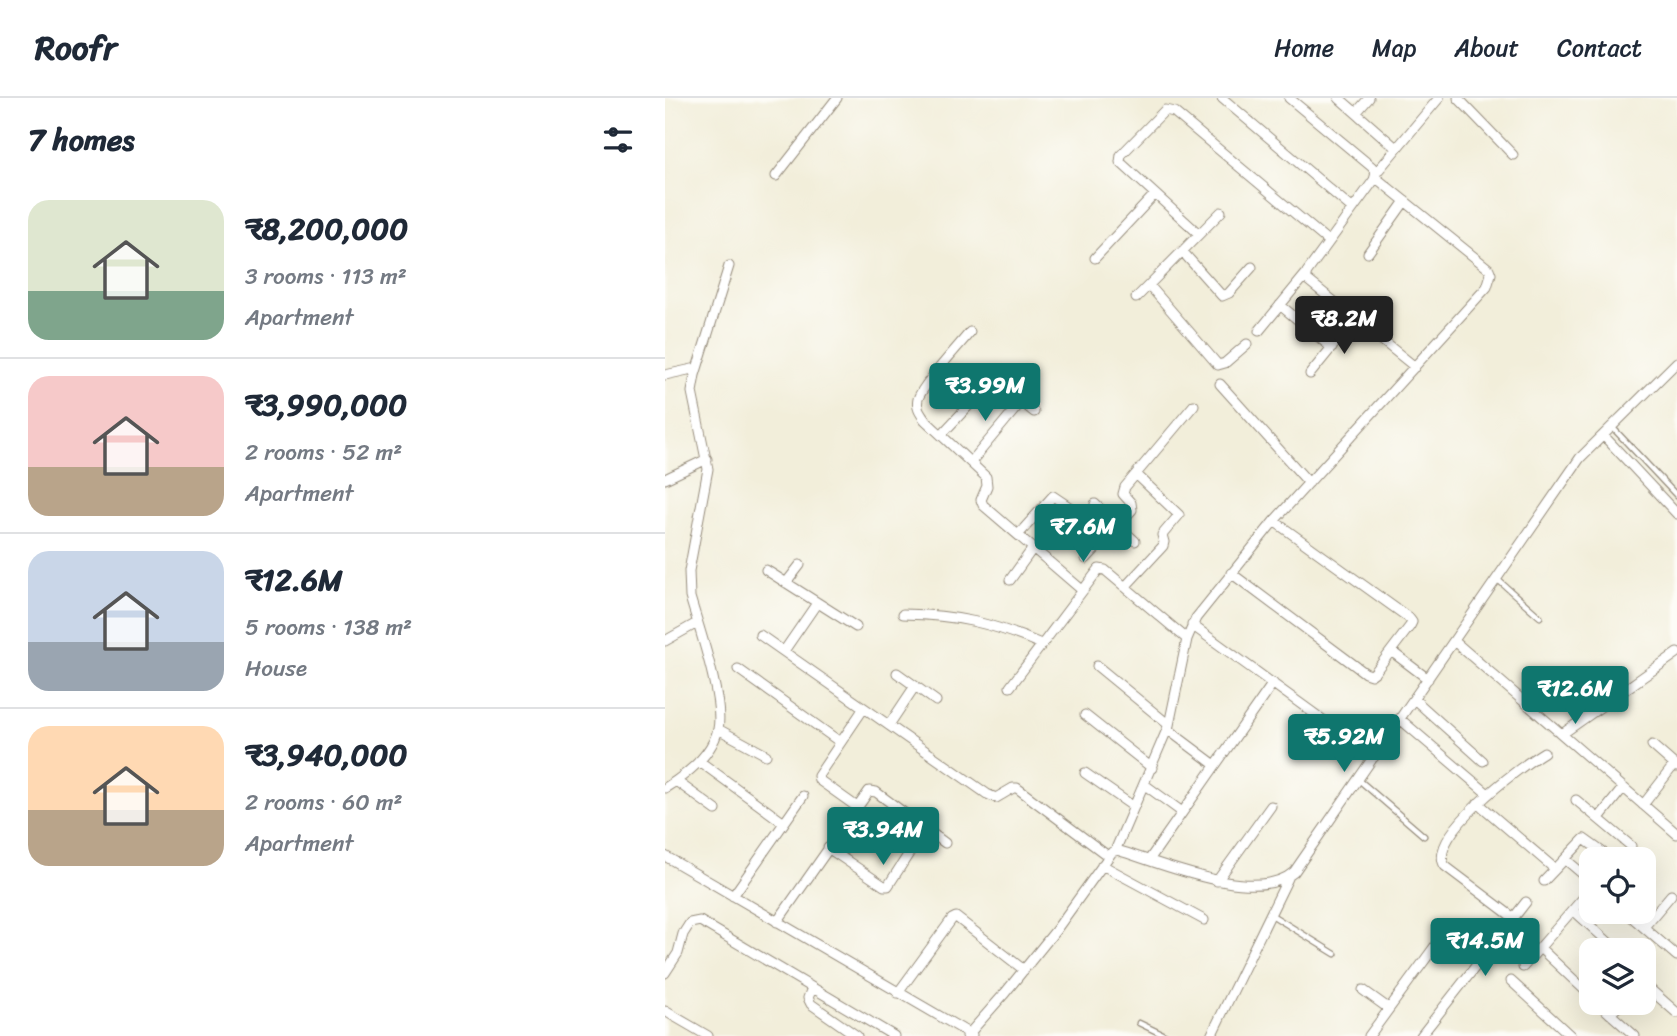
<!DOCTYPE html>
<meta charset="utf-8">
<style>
:root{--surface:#fff;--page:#f2f2f3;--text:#1f2937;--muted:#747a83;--line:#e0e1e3;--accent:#0f766e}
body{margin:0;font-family:Sriracha,sans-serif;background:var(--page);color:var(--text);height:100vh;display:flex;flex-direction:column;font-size:26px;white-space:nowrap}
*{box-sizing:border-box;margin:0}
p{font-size:23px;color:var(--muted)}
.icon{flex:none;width:38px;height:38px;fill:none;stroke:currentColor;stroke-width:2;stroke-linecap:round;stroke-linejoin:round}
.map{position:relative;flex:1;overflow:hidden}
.panel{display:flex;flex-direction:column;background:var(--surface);width:665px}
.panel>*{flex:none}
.fabs{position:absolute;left:914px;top:749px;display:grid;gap:14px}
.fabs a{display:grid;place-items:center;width:77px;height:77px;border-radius:14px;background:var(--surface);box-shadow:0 7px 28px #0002;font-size:35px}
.price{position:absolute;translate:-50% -60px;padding:0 16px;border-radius:7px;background:var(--accent);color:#fff;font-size:23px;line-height:46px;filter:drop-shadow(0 2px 4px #0008)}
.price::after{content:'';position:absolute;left:50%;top:42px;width:21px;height:16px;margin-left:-10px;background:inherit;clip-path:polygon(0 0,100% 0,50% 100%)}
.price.selected{background:#222;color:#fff}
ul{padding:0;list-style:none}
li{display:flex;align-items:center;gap:21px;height:175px;padding:0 28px}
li+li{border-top:2px solid var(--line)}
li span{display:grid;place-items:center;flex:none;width:196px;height:140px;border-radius:21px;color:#555}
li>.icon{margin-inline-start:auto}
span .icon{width:84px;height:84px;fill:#fffc;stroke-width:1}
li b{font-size:30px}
h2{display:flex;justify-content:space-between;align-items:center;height:84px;padding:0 28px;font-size:30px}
header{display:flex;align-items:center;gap:42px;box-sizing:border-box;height:98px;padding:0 35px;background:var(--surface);border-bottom:2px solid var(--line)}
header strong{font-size:33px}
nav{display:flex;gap:38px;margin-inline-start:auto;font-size:24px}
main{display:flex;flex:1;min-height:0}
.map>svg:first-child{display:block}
</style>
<header>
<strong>Roofr</strong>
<nav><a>Home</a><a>Map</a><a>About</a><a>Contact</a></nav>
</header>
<main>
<section class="panel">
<h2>7 homes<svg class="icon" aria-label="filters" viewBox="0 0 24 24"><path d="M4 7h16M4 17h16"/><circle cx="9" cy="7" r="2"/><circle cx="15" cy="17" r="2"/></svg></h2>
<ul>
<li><span style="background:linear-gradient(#dfe7d0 65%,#7fa58c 0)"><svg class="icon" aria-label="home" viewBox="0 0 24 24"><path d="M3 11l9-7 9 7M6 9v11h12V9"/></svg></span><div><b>₹8,200,000</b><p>3 rooms · 113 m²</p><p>Apartment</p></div></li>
<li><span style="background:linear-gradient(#f6c9c9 65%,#b9a48a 0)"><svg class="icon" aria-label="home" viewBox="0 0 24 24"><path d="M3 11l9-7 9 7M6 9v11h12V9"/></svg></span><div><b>₹3,990,000</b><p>2 rooms · 52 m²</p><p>Apartment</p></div></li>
<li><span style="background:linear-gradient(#c9d6e8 65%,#9aa5b1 0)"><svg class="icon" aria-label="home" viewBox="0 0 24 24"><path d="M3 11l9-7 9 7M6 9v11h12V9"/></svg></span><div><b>₹12.6M</b><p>5 rooms · 138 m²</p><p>House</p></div></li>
<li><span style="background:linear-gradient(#ffd9b3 60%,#b9a48a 0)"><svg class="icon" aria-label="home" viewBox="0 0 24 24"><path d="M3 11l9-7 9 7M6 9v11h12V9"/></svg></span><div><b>₹3,940,000</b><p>2 rooms · 60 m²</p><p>Apartment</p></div></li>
</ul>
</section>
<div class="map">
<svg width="1012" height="938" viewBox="0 0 1012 938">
<rect width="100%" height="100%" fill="#fdfcf7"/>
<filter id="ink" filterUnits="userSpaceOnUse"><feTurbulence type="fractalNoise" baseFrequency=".0143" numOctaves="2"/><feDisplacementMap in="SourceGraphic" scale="14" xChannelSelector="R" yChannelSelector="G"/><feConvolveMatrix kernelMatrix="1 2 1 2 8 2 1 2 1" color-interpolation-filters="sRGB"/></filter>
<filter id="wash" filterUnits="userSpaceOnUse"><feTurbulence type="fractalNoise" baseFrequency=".00686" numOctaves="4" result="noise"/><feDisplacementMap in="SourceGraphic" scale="28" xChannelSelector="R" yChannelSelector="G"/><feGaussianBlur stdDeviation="1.57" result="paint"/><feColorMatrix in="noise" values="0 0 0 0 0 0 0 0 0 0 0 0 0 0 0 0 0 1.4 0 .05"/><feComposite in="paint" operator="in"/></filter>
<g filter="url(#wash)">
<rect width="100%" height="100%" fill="#f2eeda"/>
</g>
<g filter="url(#ink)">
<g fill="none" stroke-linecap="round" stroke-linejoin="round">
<defs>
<path id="lane" d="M948,330L1012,398
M832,481L875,519
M694,682L759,738
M605,816L670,856
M474,925L501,938"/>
<path id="street" d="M557,0L688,111
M624,0L707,69L711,75L709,82L642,174L640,180L750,269
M674,0L731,50
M793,0L848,57
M691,15L704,0
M711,75L774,0
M111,78L172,0
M534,136L455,64L456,57L500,12L509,14L664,144
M517,153L557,198L564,195L587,169
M703,155L740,103
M430,160L490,96
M484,187L553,267L560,265L582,246
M471,200L556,114
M615,207L667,250
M594,233L640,177
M305,234C294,248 257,287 253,301C251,310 255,315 260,322L321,379L322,388L316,402L318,407L417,492
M645,276L690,221
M0,277L32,270
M555,286L644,385
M276,337L326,284L333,285L369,314
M938,337L1012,416
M306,364L356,304
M0,381L42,361
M430,406L470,443
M353,437L388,398L406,410
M421,461L467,412L466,405L458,396L460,389L529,307
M101,472L191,529
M566,475L700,575L706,577L710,574L745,528L747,524L744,520L609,423
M345,482L368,450
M121,485L135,467
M460,489L498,448L499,444L497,437L514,417L471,376
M238,516C292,517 327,525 376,546
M527,527L709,659
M95,537L322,696L331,700L348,690H352L443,758
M0,543L32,525
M789,543L1012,736
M119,553L152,505
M726,553L763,581
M432,568L504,627
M73,571L175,644
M232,575L271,603
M345,589L434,471L440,472L522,541
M749,601L818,663
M420,617L487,670
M735,621L823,696
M224,627L250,588
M53,631L101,657
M502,631L550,667
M897,636L1012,555
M987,647L1012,669
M34,663L119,725
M420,675L469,709
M11,683L51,712
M480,687L517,714
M0,690C21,677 47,657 53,631C59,602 34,530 25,499L24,473L43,371L27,294L30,277L64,168
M911,702L966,748
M813,705L890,771
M978,707L1009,667
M192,709L154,682L153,678L199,610
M934,720L958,690
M163,750L219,788H223L250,746L257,744L265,733
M450,753L504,627L522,541L531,520L609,423L822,189L826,176L824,171L710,79
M0,758L307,937
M900,761L926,783
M484,762L608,585
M437,767L539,822
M552,783L606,708
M879,783L919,741L940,756V761
M68,798L138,698
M908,812L952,852
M961,814L1012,858
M849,820L780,768C760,739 856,668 879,654
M112,824L204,693L211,694L280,745
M979,829L1006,797
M875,850L926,898
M858,869L926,791
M0,875L13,855L18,836L25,825L35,823L229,938
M846,883L906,938
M979,886L1012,915
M147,890L143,900L146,906L192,938
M698,892L723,910
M233,895L287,821L291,819L359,872
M933,905L970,938
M0,913L43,938
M945,916L957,905
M302,938L340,895L391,832L447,754L452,752C496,765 591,807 629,774L915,360L1012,264
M546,938L623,780
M704,938L784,829L792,830L825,851
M756,938L861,804"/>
</defs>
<use href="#lane" stroke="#968c7c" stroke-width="7"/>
<use href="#street" stroke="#968c7c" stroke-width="11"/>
<use href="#lane" stroke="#fff" stroke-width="4.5"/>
<use href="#street" stroke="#fff" stroke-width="9"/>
</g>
</g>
</svg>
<div class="fabs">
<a><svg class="icon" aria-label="locate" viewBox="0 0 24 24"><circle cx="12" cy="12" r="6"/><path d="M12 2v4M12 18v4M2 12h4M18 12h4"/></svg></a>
<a><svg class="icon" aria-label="layers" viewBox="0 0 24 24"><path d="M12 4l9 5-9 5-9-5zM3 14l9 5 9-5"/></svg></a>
</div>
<b class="price selected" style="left:679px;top:258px">₹8.2M</b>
<b class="price" style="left:320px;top:325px">₹3.99M</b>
<b class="price" style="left:418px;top:466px">₹7.6M</b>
<b class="price" style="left:910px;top:628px">₹12.6M</b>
<b class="price" style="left:679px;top:676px">₹5.92M</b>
<b class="price" style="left:218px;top:769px">₹3.94M</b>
<b class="price" style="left:820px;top:880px">₹14.5M</b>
</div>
</main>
